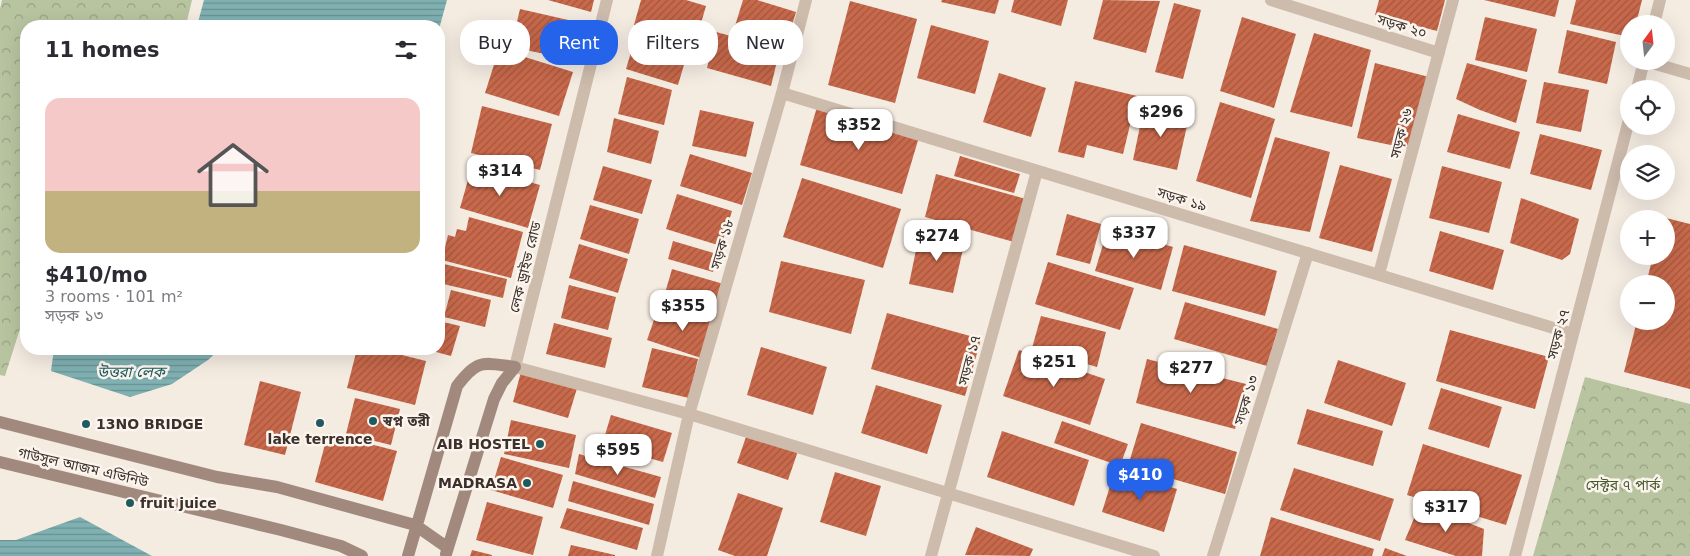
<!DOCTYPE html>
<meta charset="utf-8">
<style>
:root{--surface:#fff;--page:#f2f2f3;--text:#2b2b33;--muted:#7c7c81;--line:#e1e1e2;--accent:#2563eb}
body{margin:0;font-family:"DejaVu Sans","Noto Sans Bengali",sans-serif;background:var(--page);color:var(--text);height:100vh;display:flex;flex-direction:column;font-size:19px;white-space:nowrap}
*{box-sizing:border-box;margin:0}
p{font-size:16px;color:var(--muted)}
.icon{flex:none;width:28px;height:28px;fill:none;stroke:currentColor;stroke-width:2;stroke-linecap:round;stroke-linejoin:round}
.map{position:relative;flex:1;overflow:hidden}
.side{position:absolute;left:20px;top:20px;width:425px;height:335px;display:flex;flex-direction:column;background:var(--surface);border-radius:20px;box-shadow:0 5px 20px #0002}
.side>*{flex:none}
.hud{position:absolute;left:460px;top:20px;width:475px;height:45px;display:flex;gap:10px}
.needle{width:32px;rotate:15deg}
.buttons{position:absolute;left:1620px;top:15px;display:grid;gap:10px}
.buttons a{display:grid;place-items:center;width:55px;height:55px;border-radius:50%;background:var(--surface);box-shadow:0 5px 20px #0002;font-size:25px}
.price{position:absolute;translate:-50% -42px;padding:0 11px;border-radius:10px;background:#fff;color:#222;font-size:16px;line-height:32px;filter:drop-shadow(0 1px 2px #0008)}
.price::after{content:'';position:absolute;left:50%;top:30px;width:15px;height:11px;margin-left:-8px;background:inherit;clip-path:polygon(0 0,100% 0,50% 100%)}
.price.on{background:var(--accent);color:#fff}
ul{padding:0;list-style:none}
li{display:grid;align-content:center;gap:10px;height:265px;padding:0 25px}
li+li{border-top:1px solid var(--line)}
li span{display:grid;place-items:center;height:155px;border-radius:15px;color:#555}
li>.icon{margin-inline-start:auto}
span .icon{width:90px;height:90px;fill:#fffc;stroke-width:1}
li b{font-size:21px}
h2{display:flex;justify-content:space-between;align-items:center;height:60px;padding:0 25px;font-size:21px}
.chip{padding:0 18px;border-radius:20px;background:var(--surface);box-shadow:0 5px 20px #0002;font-size:18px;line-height:45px}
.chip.on{background:var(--accent);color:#fff}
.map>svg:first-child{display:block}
</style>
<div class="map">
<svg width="1690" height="556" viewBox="0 0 1690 556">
<defs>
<pattern id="park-crowns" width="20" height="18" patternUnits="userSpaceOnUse" patternTransform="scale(1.25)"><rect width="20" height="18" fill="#b8c4a0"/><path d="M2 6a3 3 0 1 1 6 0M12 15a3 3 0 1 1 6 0" fill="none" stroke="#97a083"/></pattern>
<pattern id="water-rules" width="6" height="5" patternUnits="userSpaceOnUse" patternTransform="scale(1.25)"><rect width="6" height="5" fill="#7fb0b2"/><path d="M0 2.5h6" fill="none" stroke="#699091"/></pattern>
<pattern id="building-hatch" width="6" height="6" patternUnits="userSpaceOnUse" patternTransform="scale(1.25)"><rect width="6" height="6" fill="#c8694b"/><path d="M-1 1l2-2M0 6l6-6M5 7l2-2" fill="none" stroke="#a4573f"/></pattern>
</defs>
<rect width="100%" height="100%" fill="#f4ebe1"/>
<path fill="url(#park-crowns)" d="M2,0H192L186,25L182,26H26V310L5,376L0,375V9Z
M1585,377L1690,404V556H1533Z"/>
<path fill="url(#water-rules)" d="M204,0H447L439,29V26H197Z
M54,349H220L208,360L172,384L130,397L51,371Z
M80,517L152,556H0V540H16Z"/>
<path fill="url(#building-hatch)" d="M548,0H594L591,12Z
M641,0H686L706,6L695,44L634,25Z
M743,0H757L796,12L787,42L735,26Z
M942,0H999L995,14L941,2Z
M1014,0H1068L1061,26L1011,12Z
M1103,0L1160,1L1146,53L1093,39Z
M1379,0H1445L1437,31L1375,15Z
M1484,0H1559L1555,17Z
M1576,0H1642L1636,24H1629V37L1570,24Z
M850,1L917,19L895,103L828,85Z
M1174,3L1201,10L1183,79L1155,72Z
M520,9L577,22L569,59L511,47Z
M1242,17L1296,34L1274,108L1220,91Z
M1485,17L1537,29L1527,72L1475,60Z
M931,25L989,41L975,94L917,78Z
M1567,30L1616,42L1607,84L1558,73Z
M637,32L689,48L678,85L626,69Z
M716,32L780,49L771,86L707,68Z
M1314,33L1371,50L1352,127L1290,112Z
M499,49L573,72L559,116L485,93Z
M1375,63L1429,77L1410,149L1357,138Z
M1467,63L1527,80L1516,123L1480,110L1456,99Z
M999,73L1046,88L1031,137L983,122Z
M627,77L672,90L664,125L618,114Z
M1075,81L1137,96L1123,154L1087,145L1084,158L1058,152Z
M1544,82L1589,90L1581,132L1536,123Z
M1220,102L1275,119L1251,198L1196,181Z
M482,106L552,124L540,170L471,153Z
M817,107L919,137L902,194L800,165Z
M1144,107L1189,117L1177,170L1133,160Z
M700,110L754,122L746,157L692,146Z
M1458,114L1520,132L1510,169L1447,152Z
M614,118L659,131L651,164L607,152Z
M1540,134L1602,150L1591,190L1530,174Z
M1275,137L1330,152L1310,232L1250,221Z
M690,154L752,173L742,205L680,186Z
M960,156L1020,174L1014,193L954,176Z
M1340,165L1392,179L1372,252L1319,238Z
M472,166L540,185L528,228L460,208Z
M603,166L652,180L642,214L593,200Z
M1442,166L1502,182L1489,233L1429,218Z
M936,174L1026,199L1014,242L925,217Z
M802,178L901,209L883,268L783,237Z
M677,194L732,211L721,246L666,229Z
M1521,198L1579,219L1570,254L1562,260L1510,243Z
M590,205L639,219L629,254L580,239Z
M1067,214L1101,224L1090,264L1056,255Z
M469,217L523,232L511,278L442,260L448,235L455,237L457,229L466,231Z
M1666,218L1690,224V389L1624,372L1637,321H1666V284H1646L1653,256H1666Z
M1108,228L1173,247L1161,290L1095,271Z
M920,231L965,240L953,293L909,284Z
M1440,231L1504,250L1493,290L1429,271Z
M673,241L717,254L713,272L668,259Z
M579,244L628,259L618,293L569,278Z
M1184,245L1277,271L1265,316L1172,291Z
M781,261L865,280L851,334L769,312Z
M1048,262L1134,288L1120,330L1035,304Z
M444,264L507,279L503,298L439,283Z
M672,269L727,285L717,317L663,300Z
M569,285L616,297L608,330L561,318Z
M451,290L491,300L485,327L444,317Z
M1185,302L1278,329L1267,366L1174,339Z
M660,303L719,323L707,360L647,340Z
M887,313L981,339L965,396L871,369Z
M1041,316L1106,332L1097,367L1032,348Z
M439,321L460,326L451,356L425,349H439Z
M554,323L612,338L605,368L546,354Z
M1450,330L1549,357L1535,409L1436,381Z
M761,347L827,367L813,415L747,395Z
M652,348L698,359L689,398L642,387Z
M357,349H378L426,361L415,405L347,388Z
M1019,350L1105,379L1090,425L1003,396Z
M1147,359L1246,384L1235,429L1136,403Z
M1338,360L1406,383L1392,426L1324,403Z
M522,368L578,385L568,418L513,402Z
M260,381L301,392L285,455L244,445Z
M876,385L942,405L927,454L861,433Z
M1441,388L1502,407L1489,448L1428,429Z
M355,398L400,409L391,445L346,434Z
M1307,409L1383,431L1373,466L1297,444Z
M611,415L672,433L663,462L602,445Z
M511,420L576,435L569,468L504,454Z
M1062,421L1128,444L1120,466L1054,443Z
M1141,423L1237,452L1225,494L1128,466Z
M1002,431L1089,460L1074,506L987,477Z
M328,433L397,451L383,501L315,482Z
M747,434L798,451L788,480L737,463Z
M1423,444L1522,475L1506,525L1407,495Z
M579,454L661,477L655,498L575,474Z
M501,457L563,475L553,508L491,490Z
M1294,468L1394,499L1380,541L1280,510Z
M1115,470L1177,489L1164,532L1102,512Z
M835,472L881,486L866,536L820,522Z
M573,481L654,504L649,525L568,501Z
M738,493L783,508L767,556H735L718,550Z
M487,502L543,517L533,555L476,540Z
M1420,504L1484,529L1482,556H1456L1405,540Z
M567,508L643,528L637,550L560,528Z
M1271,517L1374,549L1372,556H1260Z
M976,527L1033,549L1030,556L965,555Z
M571,545L615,555V556H568Z
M1385,548L1407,556H1382Z
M472,550L492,555V556H470Z"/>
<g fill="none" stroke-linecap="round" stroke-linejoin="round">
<path stroke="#cdbbac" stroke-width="12" d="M607,0L515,367L689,414L1154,556
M1271,0L1439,53
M1654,24L1660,0
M1645,61L1690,74
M1637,89L1644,61
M782,93L1573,334
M1379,274L1453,0
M657,556L689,414L782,93L806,0
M931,556L1037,171
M1213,556L1308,253
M1515,556L1629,120"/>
<path stroke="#a18a7d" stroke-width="12" d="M0,422L217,477L277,487L415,525L448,548
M0,462L281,530L341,546L362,556
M446,554L494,399L502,383L515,367
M408,556L457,386C478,358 483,363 515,367"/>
</g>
<g fill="#1f5a5e" stroke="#fbf5ee" stroke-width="2">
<circle cx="373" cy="421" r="5"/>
<circle cx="320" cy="423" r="5"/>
<circle cx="86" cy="424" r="5"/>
<circle cx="540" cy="444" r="5"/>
<circle cx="527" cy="483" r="5"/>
<circle cx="130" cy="503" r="5"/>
</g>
<g text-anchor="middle" stroke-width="5" stroke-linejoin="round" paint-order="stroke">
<g font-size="14" fill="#3b302b" stroke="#fbf5ee">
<text transform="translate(1402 26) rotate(17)" y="5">সড়ক ২০</text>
<text transform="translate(1401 133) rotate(-75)" y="5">সড়ক ২৬</text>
<text transform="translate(1182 199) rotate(17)" y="5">সড়ক ১৯</text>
<text transform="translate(722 244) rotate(-74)" y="5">সড়ক ১৮</text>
<text transform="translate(525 267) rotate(-76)" y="5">লেক ড্রাইভ রোড</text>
<text transform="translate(1558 334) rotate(-75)" y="5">সড়ক ২৭</text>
<text transform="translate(969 360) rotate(-75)" y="5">সড়ক ১৭</text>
<text transform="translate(1246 400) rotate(-73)" y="5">সড়ক ১৩</text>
<text transform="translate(83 467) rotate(13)" y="5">গাউসুল আজম এভিনিউ</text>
</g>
<g font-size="14" font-weight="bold" fill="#3b302b" stroke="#fbf5ee" text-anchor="start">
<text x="383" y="426">স্বপ্ন তরী</text>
<text x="96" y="429">13NO BRIDGE</text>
<text x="320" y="444" text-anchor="middle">lake terrence</text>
<text x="530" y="449" text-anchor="end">AIB HOSTEL</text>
<text x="517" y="488" text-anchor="end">MADRASA</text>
<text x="140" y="508">fruit juice</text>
</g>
<g font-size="14" fill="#4a5a2e" stroke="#fbf5ee">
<text x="1623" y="490">সেক্টর ৭ পার্ক</text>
</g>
<g font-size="15" font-style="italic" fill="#1f5a5e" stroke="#fbf5ee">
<text x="131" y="377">উত্তরা লেক</text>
</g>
</g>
</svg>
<div class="buttons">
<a><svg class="needle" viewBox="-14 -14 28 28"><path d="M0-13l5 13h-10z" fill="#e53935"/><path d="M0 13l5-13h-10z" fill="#7c7c81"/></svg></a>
<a><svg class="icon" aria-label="locate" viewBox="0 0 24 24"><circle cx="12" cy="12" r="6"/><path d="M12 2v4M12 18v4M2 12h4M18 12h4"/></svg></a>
<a><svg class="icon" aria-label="layers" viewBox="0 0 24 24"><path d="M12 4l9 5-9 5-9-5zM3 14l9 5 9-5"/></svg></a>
<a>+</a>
<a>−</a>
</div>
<b class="price" style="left:1161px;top:138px">$296</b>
<b class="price" style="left:859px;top:151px">$352</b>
<b class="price" style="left:500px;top:197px">$314</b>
<b class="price" style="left:1134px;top:259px">$337</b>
<b class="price" style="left:937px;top:262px">$274</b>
<b class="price" style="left:683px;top:332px">$355</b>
<b class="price" style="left:1054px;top:388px">$251</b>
<b class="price" style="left:1191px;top:394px">$277</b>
<b class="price" style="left:618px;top:476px">$595</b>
<b class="price on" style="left:1140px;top:501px">$410</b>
<b class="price" style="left:1446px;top:533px">$317</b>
<div class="hud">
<a class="chip">Buy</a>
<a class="chip on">Rent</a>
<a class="chip">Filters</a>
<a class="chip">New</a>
</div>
<section class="side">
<h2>11 homes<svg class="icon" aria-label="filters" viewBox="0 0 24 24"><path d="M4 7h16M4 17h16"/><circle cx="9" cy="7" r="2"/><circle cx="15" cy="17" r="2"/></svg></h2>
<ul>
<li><span style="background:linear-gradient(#f6c9c9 60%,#c2b280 0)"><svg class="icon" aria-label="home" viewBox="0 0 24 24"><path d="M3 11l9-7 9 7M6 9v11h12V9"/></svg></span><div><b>$410/mo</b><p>3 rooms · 101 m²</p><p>সড়ক ১৩</p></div></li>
</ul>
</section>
</div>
